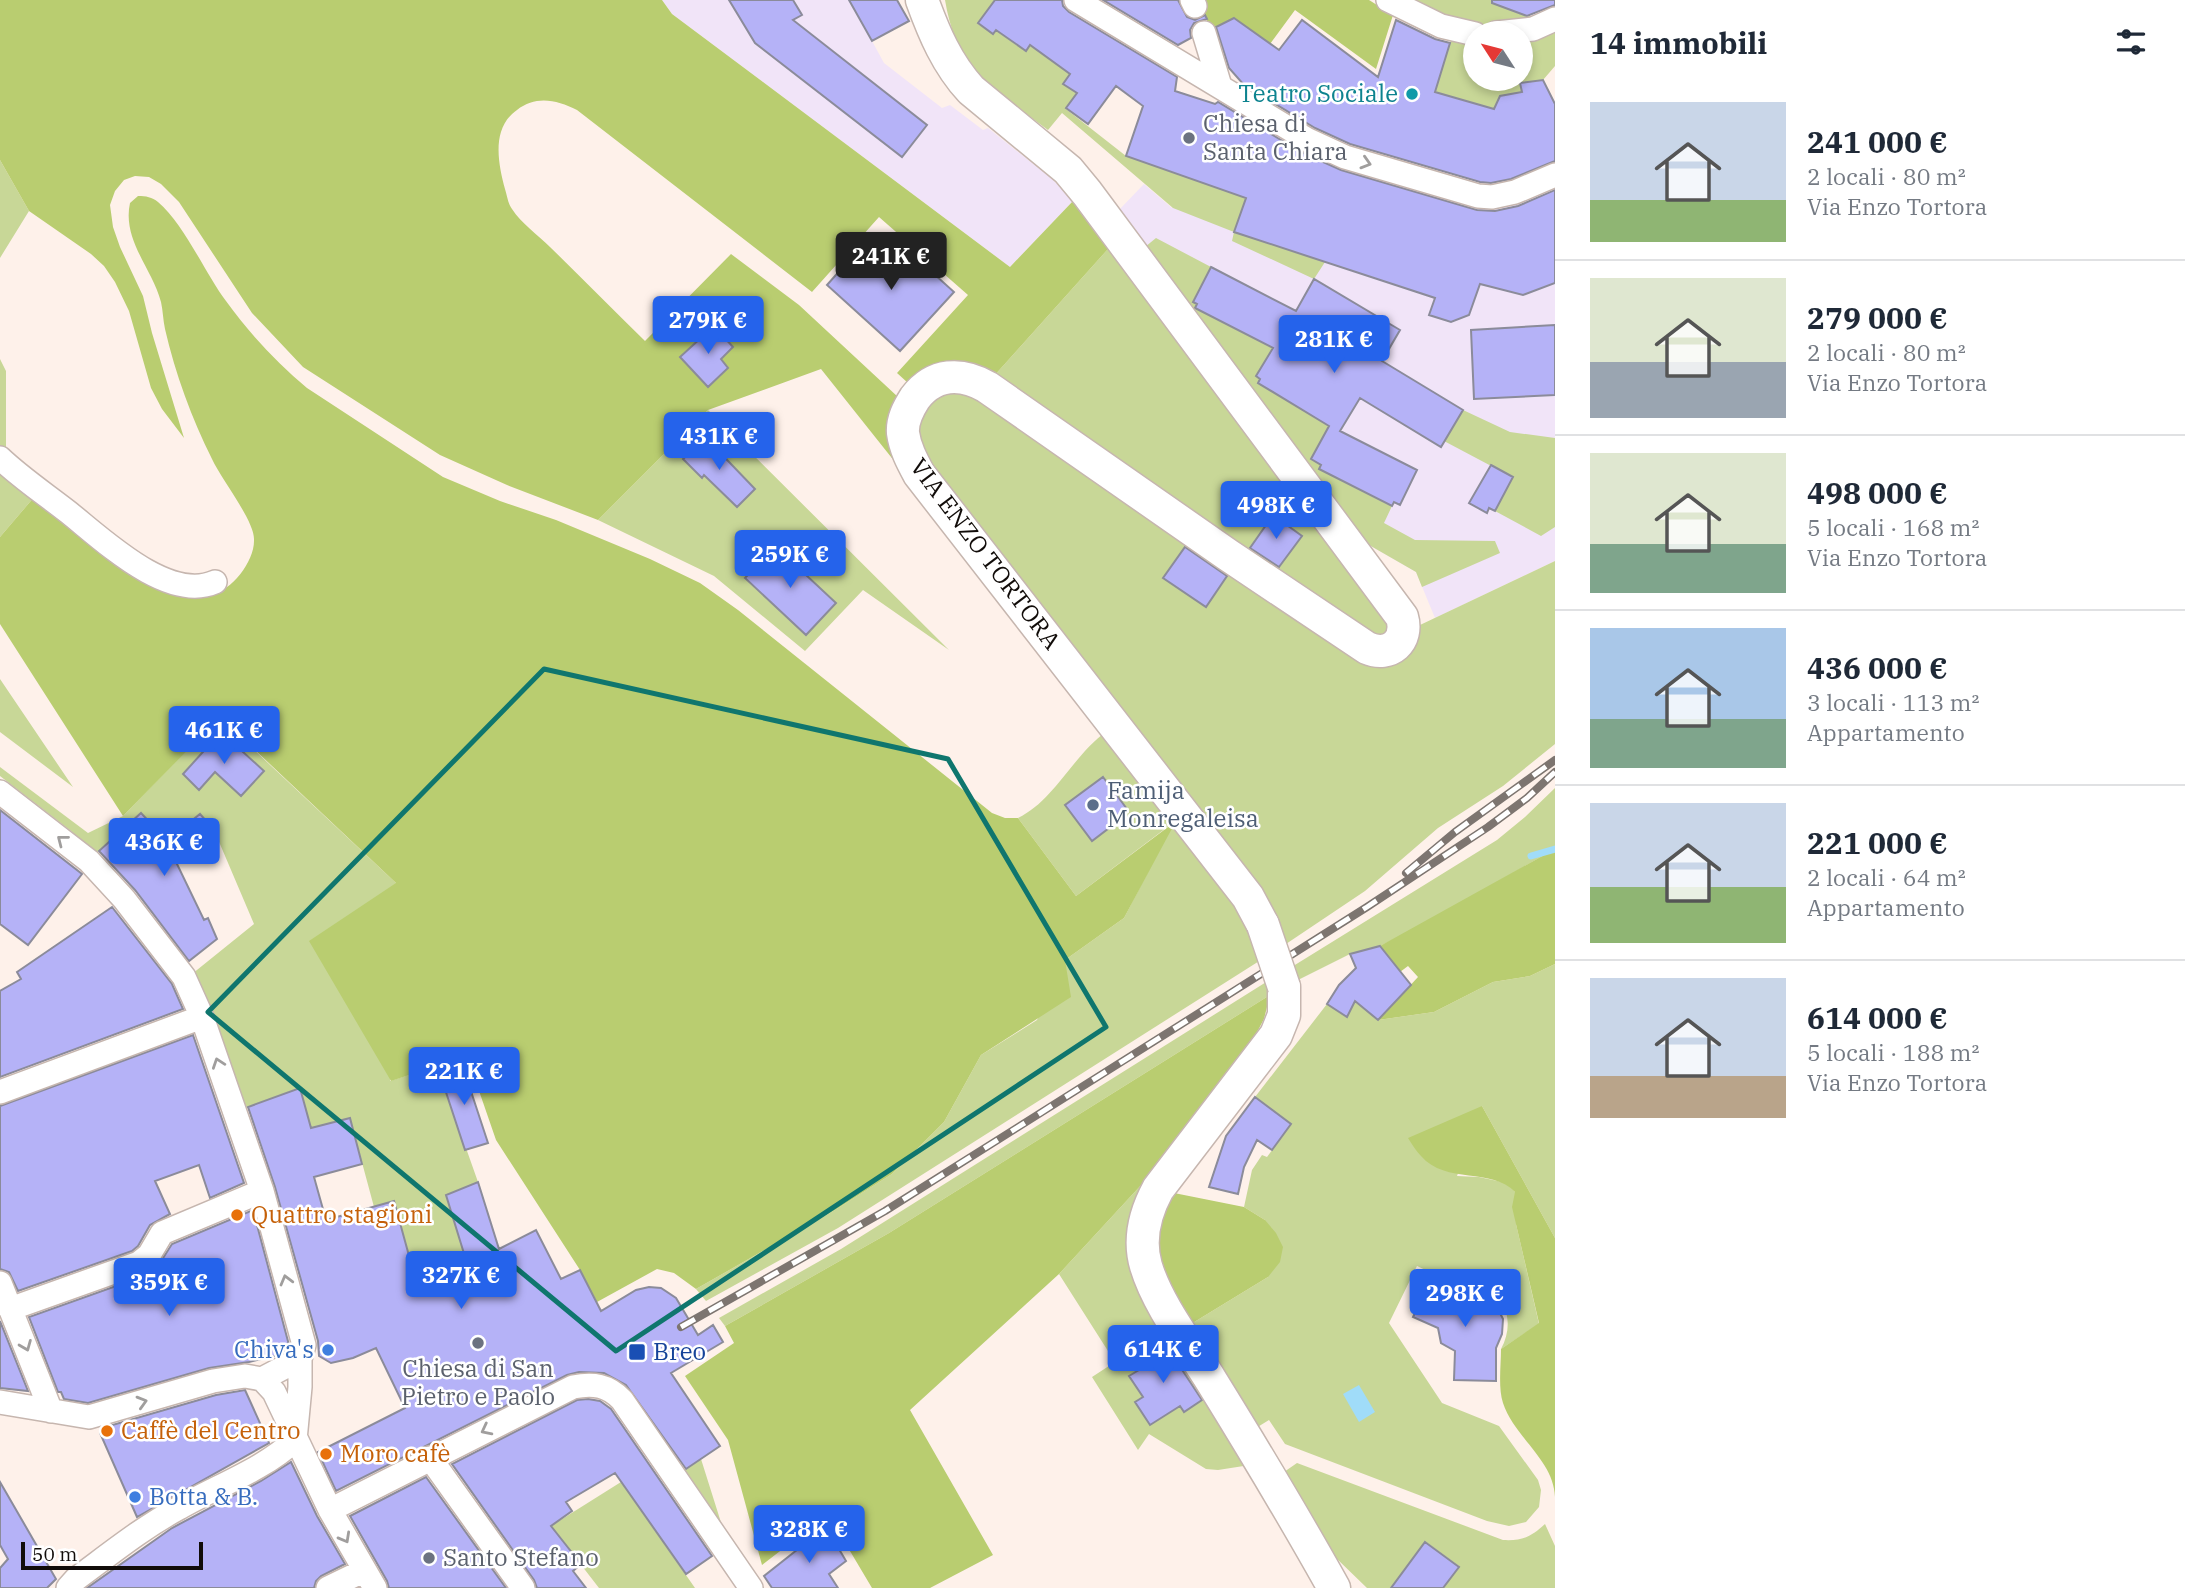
<!DOCTYPE html>
<html lang="it">
<meta charset="utf-8">
<style>
:root{--surface:#fff;--page:#f6f6f7;--text:#1f2937;--muted:#747a83;--line:#e0e1e3;--accent:#2563eb}
body{margin:0;font-family:"IBM Plex Serif",serif;background:var(--page);color:var(--text);height:100vh;display:flex;flex-direction:column;font-size:26px;white-space:nowrap}
*{box-sizing:border-box;margin:0}
p{font-size:23px;color:var(--muted)}
.icon{flex:none;width:38px;height:38px;fill:none;stroke:currentColor;stroke-width:2;stroke-linecap:round;stroke-linejoin:round}
.map{position:relative;flex:1;overflow:hidden}
.sheet{display:flex;flex-direction:column;background:var(--surface);width:630px}
.sheet>*{flex:none}
.needle{width:46px;rotate:306deg}
.controls{position:absolute;left:1463px;top:21px;display:grid;gap:14px}
.controls a{display:grid;place-items:center;width:70px;height:70px;border-radius:50%;background:var(--surface);box-shadow:0 4px 10px #0003;font-size:35px}
.scale{position:absolute;left:21px;bottom:18px;width:182px;box-sizing:border-box;padding-left:7px;border:4px solid #110c09;border-top:0;font-size:19px;line-height:24px;white-space:nowrap;color:#110c09;-webkit-text-stroke:5px #fff;paint-order:stroke}
.price{position:absolute;translate:-50% -60px;padding:0 16px;border-radius:7px;background:var(--accent);color:#fff;font-size:23px;line-height:46px;filter:drop-shadow(0 2px 4px #0008)}
.price::after{content:'';position:absolute;left:50%;top:42px;width:21px;height:16px;margin-left:-10px;background:inherit;clip-path:polygon(0 0,100% 0,50% 100%)}
.price.current{background:#222;color:#fff}
ul{padding:0;list-style:none}
li{display:flex;align-items:center;gap:21px;height:175px;padding:0 35px}
li+li{border-top:2px solid var(--line)}
li span{display:grid;place-items:center;flex:none;width:196px;height:140px;border-radius:0px;color:#555}
li>.icon{margin-inline-start:auto}
span .icon{width:84px;height:84px;fill:#fffc;stroke-width:1}
li b{font-size:30px}
h2{display:flex;justify-content:space-between;align-items:center;height:84px;padding:0 35px;font-size:30px}
main{display:flex;flex:1;min-height:0}
.map>svg:first-child{display:block}
</style>
<main>
<div class="map">
<svg width="1555" height="1588" viewBox="0 0 1555 1588">
<rect width="100%" height="100%" fill="#fef1ea"/>
<path fill="#f1e4f8" d="M662,0H897L909,21L872,41L884,63L942,108L950,105L983,130L988,128L1052,179L1073,201L1010,267L672,14Z
M1222,100L1454,201L1500,209L1555,185V561L1435,618L1416,572L1369,545L1145,247L1118,211L1144,184L1172,208L1213,104Z"/>
<path fill="#c8d797" d="M945,0H995L978,24L993,34L996,30L1025,51L1030,45L1070,74L1064,84L1077,93L1066,109L1126,156L1246,198L1235,232L1325,262L1314,279L1232,241L1234,232L1173,208L1062,113L1048,130C994,89 957,73 945,0Z
M1408,0H1526L1523,6L1529,16L1539,20C1519,22 1498,27 1477,25C1453,23 1430,9 1408,0Z
M1555,26V66L1543,80L1521,83L1522,92L1500,96L1494,109L1435,92L1451,40L1475,43V79H1521V40Z
M0,160L29,211L0,258Z
M1156,238L1211,267L1193,301L1197,304L1195,308L1273,348L1258,383L1329,426L1311,459L1321,465L1320,469L1392,506L1384,523L1415,540L1495,541L1500,553L1422,587L1416,572L1369,545L1145,247Z
M1108,249L1384,615L1388,625L1385,634L1375,639L994,376Z
M0,359L6,371V454L0,448Z
M948,393H964L980,399L1366,660L1413,643L1420,625L1555,561V744L1503,786L1438,828L1365,891L1283,946L940,482C920,446 900,417 948,393Z
M708,410L949,650L863,590L805,651L714,576L598,520Z
M1463,410L1510,432L1555,438V527L1541,536L1495,511L1512,477L1444,441Z
M0,468L35,496L0,537Z
M0,679L73,787L0,732Z
M219,717L396,883L390,1081L437,1066L478,1182L446,1196L475,1280H437L433,1269L414,1274L374,1207L350,1118L311,1128L299,1088L242,1109L192,974L254,924L214,830L200,814L167,841L141,813L94,855L71,831L0,776V767L88,833L123,816Z
M1107,731L1249,921L1264,958L838,1228L706,1301L696,1289L835,1210L892,1174L944,1122L981,1055L1037,1020L1065,960L1124,918L1174,822L1076,896L1018,818C1055,800 1073,755 1107,731Z
M1555,788V849L1409,932L1380,946L1350,954L1294,982L1290,968L1497,840L1525,817Z
M1555,964V1238L1482,1106L1457,1176L1479,1177L1507,1183L1515,1192L1516,1224L1539,1324L1501,1349C1514,1326 1509,1294 1479,1287C1472,1285 1464,1286 1457,1284C1444,1279 1430,1272 1417,1266L1389,1323L1442,1403L1499,1426L1538,1480L1541,1490L1539,1507L1526,1522L1509,1526L1487,1521L1285,1444L1269,1420L1256,1428L1191,1324L1268,1277L1265,1220L1244,1207L1252,1170L1262,1155L1267,1157L1291,1124L1255,1097L1327,1004L1347,1016L1355,1001L1378,1020L1434,1012L1493,982L1530,976Z
M1271,979L1270,995L889,1233L725,1326L719,1318L841,1249Z
M1143,1183L1135,1204L1250,1465L1218,1470L1206,1469L1149,1434L1138,1450L1092,1377L1115,1362L1059,1274Z
M701,1459L724,1532L682,1472Z
M1297,1463L1503,1540C1522,1541 1531,1537 1545,1524L1555,1546V1588H1443L1459,1566L1426,1542L1391,1588H1367L1335,1557L1284,1472Z
M621,1482L695,1588H599L551,1526Z"/>
<path fill="#b9cd70" d="M0,0H662L672,14L1010,267L1073,201L1108,249L994,376C960,356 938,355 908,383L897,373L968,295L879,217L812,292L577,110C557,100 536,95 517,110C491,128 498,163 505,189C507,195 508,204 512,209C521,223 538,235 550,247C582,278 613,310 645,341L731,254L799,305L898,397L889,437L895,462L821,369L708,410L598,520L507,485L440,455L303,367L252,313L179,202L161,184L149,177L135,176L124,180L115,191L110,205L113,227L120,247L143,296L152,333L184,438L162,409L151,388L129,311L115,282L104,266L91,254L29,211L0,160Z
M1200,0H1369L1393,15L1376,69L1295,10L1270,44L1234,18L1210,30Z
M138,196C146,196 152,197 158,202C184,224 205,273 226,301C249,333 277,363 307,388L443,477L500,501L556,520L650,559L700,583L738,610L992,813L1005,818H1018L1076,896L1176,821L1124,918L1065,960L1071,997L981,1055L944,1122L892,1174L835,1210L696,1289L674,1273L657,1269L597,1302L580,1270L496,1140L467,1056L391,1081L309,941L396,883L220,717L123,816L0,624V537L35,496L195,596C200,595 205,596 211,595C232,590 255,561 254,539C254,520 221,479 212,459C192,419 175,373 165,329C163,320 163,311 161,302C152,268 122,240 130,203Z
M1555,849V964L1530,976L1493,982L1434,1012L1378,1020L1418,977L1408,966L1400,972L1380,946Z
M1270,995L1264,1019L1248,1049L1143,1183L1059,1274L910,1410L993,1555L930,1588H872L828,1514L762,1565L728,1440L685,1376L734,1343L725,1326L889,1233Z
M1482,1106L1555,1238V1497C1554,1460 1514,1437 1503,1403C1498,1388 1501,1365 1501,1349L1539,1323L1512,1207L1515,1192C1492,1167 1446,1185 1421,1156C1416,1151 1412,1144 1408,1138Z
M1174,1193L1244,1207L1265,1220L1276,1233L1283,1247L1280,1262L1268,1277L1191,1324C1166,1279 1142,1243 1174,1193Z"/>
<path fill="#a0dcf9" d="M1359,1385L1375,1412L1359,1422L1343,1394Z"/>
<g fill="none" stroke-linecap="round" stroke-linejoin="round">
<path stroke="#a0dcf9" stroke-width="7" d="M1531,856L1555,849"/>
</g>
<path fill="#b5b2f7" stroke="#8b8b9a" stroke-width="2" d="M729,0H793L802,15L793,20L927,125L902,157L755,43Z
M849,0H897L909,21L872,41Z
M995,0H1062L1063,6L1069,12L1177,77L1175,91L1215,104L1218,102L1301,152L1341,170L1477,210L1495,211L1518,206L1555,190V283L1523,295L1480,284L1469,315L1451,322L1429,315L1435,298L1234,232L1246,198L1126,156L1143,106L1116,86L1088,124L1066,108L1077,93L1063,84L1070,74L1030,45L1026,51L996,30L993,34L978,23Z
M1103,0H1178L1187,17L1195,20L1205,15L1207,19L1194,23L1190,30L1191,38L1178,45Z
M1492,0H1555V5L1527,16L1492,3Z
M1234,18L1279,50L1302,20L1378,77L1396,20L1435,39L1450,43L1435,92L1494,109L1500,96L1522,92L1520,83L1543,80L1555,104V161L1511,179L1491,183L1480,182L1350,144L1315,128L1244,85L1229,68L1216,27Z
M868,239L891,260L903,246L954,292L900,351L827,285Z
M1211,267L1296,311L1314,279L1400,330L1382,361L1463,410L1441,447L1360,398L1340,431L1417,470L1400,505L1394,502L1392,506L1319,469L1321,465L1311,459L1329,426L1258,383L1260,379L1256,376L1273,348L1195,308L1197,304L1193,302Z
M1555,325V395L1474,399L1471,330Z
M714,326L733,347L721,359L728,368L708,387L680,357Z
M706,438L755,489L737,507L704,475L702,478L683,459Z
M1491,465L1513,477L1495,511L1489,508L1487,513L1469,503Z
M1273,515L1302,536L1279,567L1250,548Z
M775,546L836,603L806,635L745,578Z
M1185,547L1227,576L1206,607L1163,578Z
M221,732L264,771L241,796L215,772L199,790L183,774Z
M1103,777L1127,809L1110,821L1113,825L1092,841L1065,805Z
M0,810L82,874L28,945L0,924Z
M141,813L167,841L200,814L214,830L176,862L204,920L208,918L217,939L189,961L135,890L99,851Z
M112,907L172,984L183,1009L0,1077V991L21,979L17,972Z
M1380,946L1411,985L1378,1020L1355,1001L1347,1017L1327,1004L1339,985L1356,968L1350,954Z
M193,1035L244,1183L210,1198L199,1165L155,1181L170,1214L150,1225L138,1246L132,1251L18,1291L9,1272L0,1269V1106Z
M462,1064L488,1143L465,1150L439,1071Z
M300,1088L311,1128L350,1118L362,1164L314,1177L326,1220L394,1201L414,1274L466,1260L446,1195L478,1182L499,1249L536,1230L561,1279L580,1270L601,1311L636,1290L649,1287L661,1288L676,1298L698,1335L713,1325L723,1342L671,1373L720,1446L686,1469L626,1385L604,1373L579,1372L567,1375L336,1491L318,1452L405,1408L376,1348L353,1358L331,1363L319,1356L318,1341L275,1187L248,1107Z
M1255,1097L1291,1124L1272,1150L1257,1140L1244,1167L1238,1194L1209,1187L1226,1136Z
M253,1210L289,1345L288,1349L278,1355L249,1362L209,1368L88,1403L64,1399L61,1392H58L29,1317L144,1276L158,1266L172,1244Z
M1431,1280L1460,1292L1485,1296L1496,1305L1503,1319L1502,1334L1496,1348V1381L1454,1380L1455,1351L1441,1343L1438,1328L1413,1317Z
M0,1321L28,1391L0,1388Z
M1163,1341L1202,1400L1184,1412L1180,1406L1150,1425L1135,1402L1143,1397L1129,1376L1144,1367L1138,1357Z
M245,1390L269,1443L137,1517L100,1433L102,1428L216,1395Z
M588,1399L600,1401L611,1409L712,1556L686,1574L615,1473L566,1502L572,1511L551,1526L581,1564L573,1571L586,1588H537L534,1580L452,1464L577,1400Z
M291,1462L317,1516L345,1564L321,1576L316,1581L314,1588H87L172,1528L261,1481Z
M426,1477L506,1588H389L387,1581L350,1516Z
M0,1482L56,1579L47,1588H0V1568L8,1559L0,1545Z
M826,1527L846,1561L829,1574L838,1588H772L764,1576Z
M1425,1542L1459,1567L1443,1588H1391Z"/>
<g fill="none" stroke-linecap="round" stroke-linejoin="round">
<defs>
<path id="street" d="M1076,0L1308,140L1345,157L1478,196L1492,197L1515,192L1555,175
M1192,0L1195,6
M1388,0L1441,26L1475,34
M1204,33L1220,86
M1496,33L1533,29L1555,19
M0,458C21,478 45,494 68,512C102,539 168,603 215,582
M0,792L89,861L124,899L184,977L202,1017L262,1191L304,1345L300,1359L262,1379
M0,1092L202,1017
M0,1283L51,1411
M10,1309L139,1263L149,1255L162,1233L262,1191
M0,1402L89,1417L213,1381L245,1376L262,1379L274,1392L330,1510L375,1588
M430,1458L523,1588
M330,1510L573,1387C593,1383 608,1385 622,1400L751,1588
M68,1588L76,1579C110,1554 142,1528 179,1508C217,1486 263,1470 295,1440L300,1387V1359
M328,1588L363,1571"/>
<path id="secondary" d="M922,0C934,33 947,64 971,90L1068,170L1087,193L1402,617C1409,641 1390,658 1367,648L1228,555L987,387C961,372 934,373 915,398C908,409 902,420 903,433C905,448 912,461 919,474L1248,897L1263,925
M1284,987V1015L1276,1035L1158,1189C1145,1213 1138,1239 1146,1266C1158,1306 1190,1346 1212,1382C1254,1450 1295,1518 1334,1588"/>
</defs>
<use href="#street" stroke="#c6b6af" stroke-width="26"/>
<use href="#secondary" stroke="#c6b6af" stroke-width="35"/>
<use href="#street" stroke="#fff" stroke-width="23"/>
<use href="#secondary" stroke="#fff" stroke-width="32"/>
<defs>
<path id="rail" d="M1406,873L1455,832L1555,760
M681,1327L885,1211L1367,907L1488,827L1527,798L1555,772"/>
</defs>
<use href="#rail" stroke="#7d7570" stroke-width="8"/>
<use href="#rail" stroke="#fff" stroke-width="5" stroke-dasharray="16" stroke-linecap="butt"/>
<defs>
<path id="secondary-bridge" d="M1263,925L1284,987"/>
</defs>
<use href="#secondary-bridge" stroke="#c6b6af" stroke-width="35" stroke-linecap="butt"/>
<use href="#secondary-bridge" stroke="#fff" stroke-width="32"/>
</g>
<defs><path id="oneway-chevron" d="M-2-3.5L2.5 0L-2 3.5" fill="none" stroke-width="1.6" stroke-linecap="round" stroke-linejoin="round" transform="scale(1.75)"/></defs>
<g stroke="#a09e9d">
<use href="#oneway-chevron" transform="translate(1366 163) rotate(17)"/>
<use href="#oneway-chevron" transform="translate(62 840) rotate(-142)"/>
<use href="#oneway-chevron" transform="translate(218 1063) rotate(-109)"/>
<use href="#oneway-chevron" transform="translate(286 1280) rotate(-105)"/>
<use href="#oneway-chevron" transform="translate(26 1346) rotate(68)"/>
<use href="#oneway-chevron" transform="translate(142 1402) rotate(-16)"/>
<use href="#oneway-chevron" transform="translate(486 1430) rotate(153)"/>
<use href="#oneway-chevron" transform="translate(345 1538) rotate(61)"/>
</g>
<path fill="none" stroke="#0f766e" stroke-width="5" stroke-linejoin="round" d="M544,669L948,759L1106,1027L616,1351L208,1012Z"/>
<circle fill="#0f9aa8" stroke="#fff" stroke-width="2.5" cx="1412" cy="94" r="7"/>
<g fill="#6b7280" stroke="#fff" stroke-width="2.5">
<circle cx="1189" cy="138" r="7"/>
<circle cx="478" cy="1343" r="7"/>
<circle cx="429" cy="1558" r="7"/>
</g>
<circle fill="#5c6f8a" stroke="#fff" stroke-width="2.5" cx="1093" cy="805" r="7"/>
<g fill="#e8710a" stroke="#fff" stroke-width="2.5">
<circle cx="237" cy="1215" r="7"/>
<circle cx="107" cy="1431" r="7"/>
<circle cx="326" cy="1454" r="7"/>
</g>
<g fill="#3f7fe0" stroke="#fff" stroke-width="2.5">
<circle cx="328" cy="1350" r="7"/>
<circle cx="135" cy="1497" r="7"/>
</g>
<rect fill="#1a4fb4" stroke="#fff" stroke-width="2.5" x="628" y="1343" width="18" height="18" rx="3.5"/>
<g text-anchor="middle" stroke-width="5" stroke-linejoin="round" paint-order="stroke">
<g font-size="24" fill="#0d838f" stroke="#fff" text-anchor="end">
<text x="1398" y="102">Teatro Sociale</text>
</g>
<g font-size="24" fill="#5b616d" stroke="#fff" text-anchor="start">
<text x="1203" y="132">Chiesa di<tspan x="1203" dy="28">Santa Chiara</tspan></text>
<text x="478" y="1377" text-anchor="middle">Chiesa di San<tspan x="478" dy="28">Pietro e Paolo</tspan></text>
<text x="443" y="1566">Santo Stefano</text>
</g>
<g font-size="24" fill="#110c09" stroke="#fff">
<text transform="translate(985 554) rotate(53)" y="8">VIA ENZO TORTORA</text>
</g>
<g font-size="24" fill="#4e5e75" stroke="#fff" text-anchor="start">
<text x="1107" y="799">Famija<tspan x="1107" dy="28">Monregaleisa</tspan></text>
</g>
<g font-size="24" fill="#c56008" stroke="#fff" text-anchor="start">
<text x="251" y="1223">Quattro stagioni</text>
<text x="121" y="1439">Caffè del Centro</text>
<text x="340" y="1462">Moro cafè</text>
</g>
<g font-size="24" fill="#366cbe" stroke="#fff" text-anchor="end">
<text x="314" y="1358">Chiva's</text>
<text x="149" y="1505" text-anchor="start">Botta &amp; B.</text>
</g>
<g font-size="24" fill="#164399" stroke="#fff" text-anchor="start">
<text x="653" y="1360">Breo</text>
</g>
</g>
</svg>
<div class="controls">
<a><svg class="needle" viewBox="-14 -14 28 28"><path d="M0-13l5 13h-10z" fill="#e53935"/><path d="M0 13l5-13h-10z" fill="#747a83"/></svg></a>
</div>
<div class="scale">50 m</div>
<b class="price current" style="left:891px;top:292px">241K €</b>
<b class="price" style="left:708px;top:356px">279K €</b>
<b class="price" style="left:1334px;top:375px">281K €</b>
<b class="price" style="left:719px;top:472px">431K €</b>
<b class="price" style="left:1276px;top:541px">498K €</b>
<b class="price" style="left:790px;top:590px">259K €</b>
<b class="price" style="left:224px;top:766px">461K €</b>
<b class="price" style="left:164px;top:878px">436K €</b>
<b class="price" style="left:464px;top:1107px">221K €</b>
<b class="price" style="left:461px;top:1311px">327K €</b>
<b class="price" style="left:169px;top:1318px">359K €</b>
<b class="price" style="left:1465px;top:1329px">298K €</b>
<b class="price" style="left:1163px;top:1385px">614K €</b>
<b class="price" style="left:809px;top:1565px">328K €</b>
</div>
<section class="sheet">
<h2>14 immobili<svg class="icon" aria-label="filters" viewBox="0 0 24 24"><path d="M4 7h16M4 17h16"/><circle cx="9" cy="7" r="2"/><circle cx="15" cy="17" r="2"/></svg></h2>
<ul>
<li><span style="background:linear-gradient(#c9d6e8 70%,#8fb573 0)"><svg class="icon" aria-label="home" viewBox="0 0 24 24"><path d="M3 11l9-7 9 7M6 9v11h12V9"/></svg></span><div><b>241 000 €</b><p>2 locali · 80 m²</p><p>Via Enzo Tortora</p></div></li>
<li><span style="background:linear-gradient(#dfe7d0 60%,#9aa5b1 0)"><svg class="icon" aria-label="home" viewBox="0 0 24 24"><path d="M3 11l9-7 9 7M6 9v11h12V9"/></svg></span><div><b>279 000 €</b><p>2 locali · 80 m²</p><p>Via Enzo Tortora</p></div></li>
<li><span style="background:linear-gradient(#dfe7d0 65%,#7fa58c 0)"><svg class="icon" aria-label="home" viewBox="0 0 24 24"><path d="M3 11l9-7 9 7M6 9v11h12V9"/></svg></span><div><b>498 000 €</b><p>5 locali · 168 m²</p><p>Via Enzo Tortora</p></div></li>
<li><span style="background:linear-gradient(#a9c7e8 65%,#7fa58c 0)"><svg class="icon" aria-label="home" viewBox="0 0 24 24"><path d="M3 11l9-7 9 7M6 9v11h12V9"/></svg></span><div><b>436 000 €</b><p>3 locali · 113 m²</p><p>Appartamento</p></div></li>
<li><span style="background:linear-gradient(#c9d6e8 60%,#8fb573 0)"><svg class="icon" aria-label="home" viewBox="0 0 24 24"><path d="M3 11l9-7 9 7M6 9v11h12V9"/></svg></span><div><b>221 000 €</b><p>2 locali · 64 m²</p><p>Appartamento</p></div></li>
<li><span style="background:linear-gradient(#c9d6e8 70%,#b9a48a 0)"><svg class="icon" aria-label="home" viewBox="0 0 24 24"><path d="M3 11l9-7 9 7M6 9v11h12V9"/></svg></span><div><b>614 000 €</b><p>5 locali · 188 m²</p><p>Via Enzo Tortora</p></div></li>
</ul>
</section>
</main>
